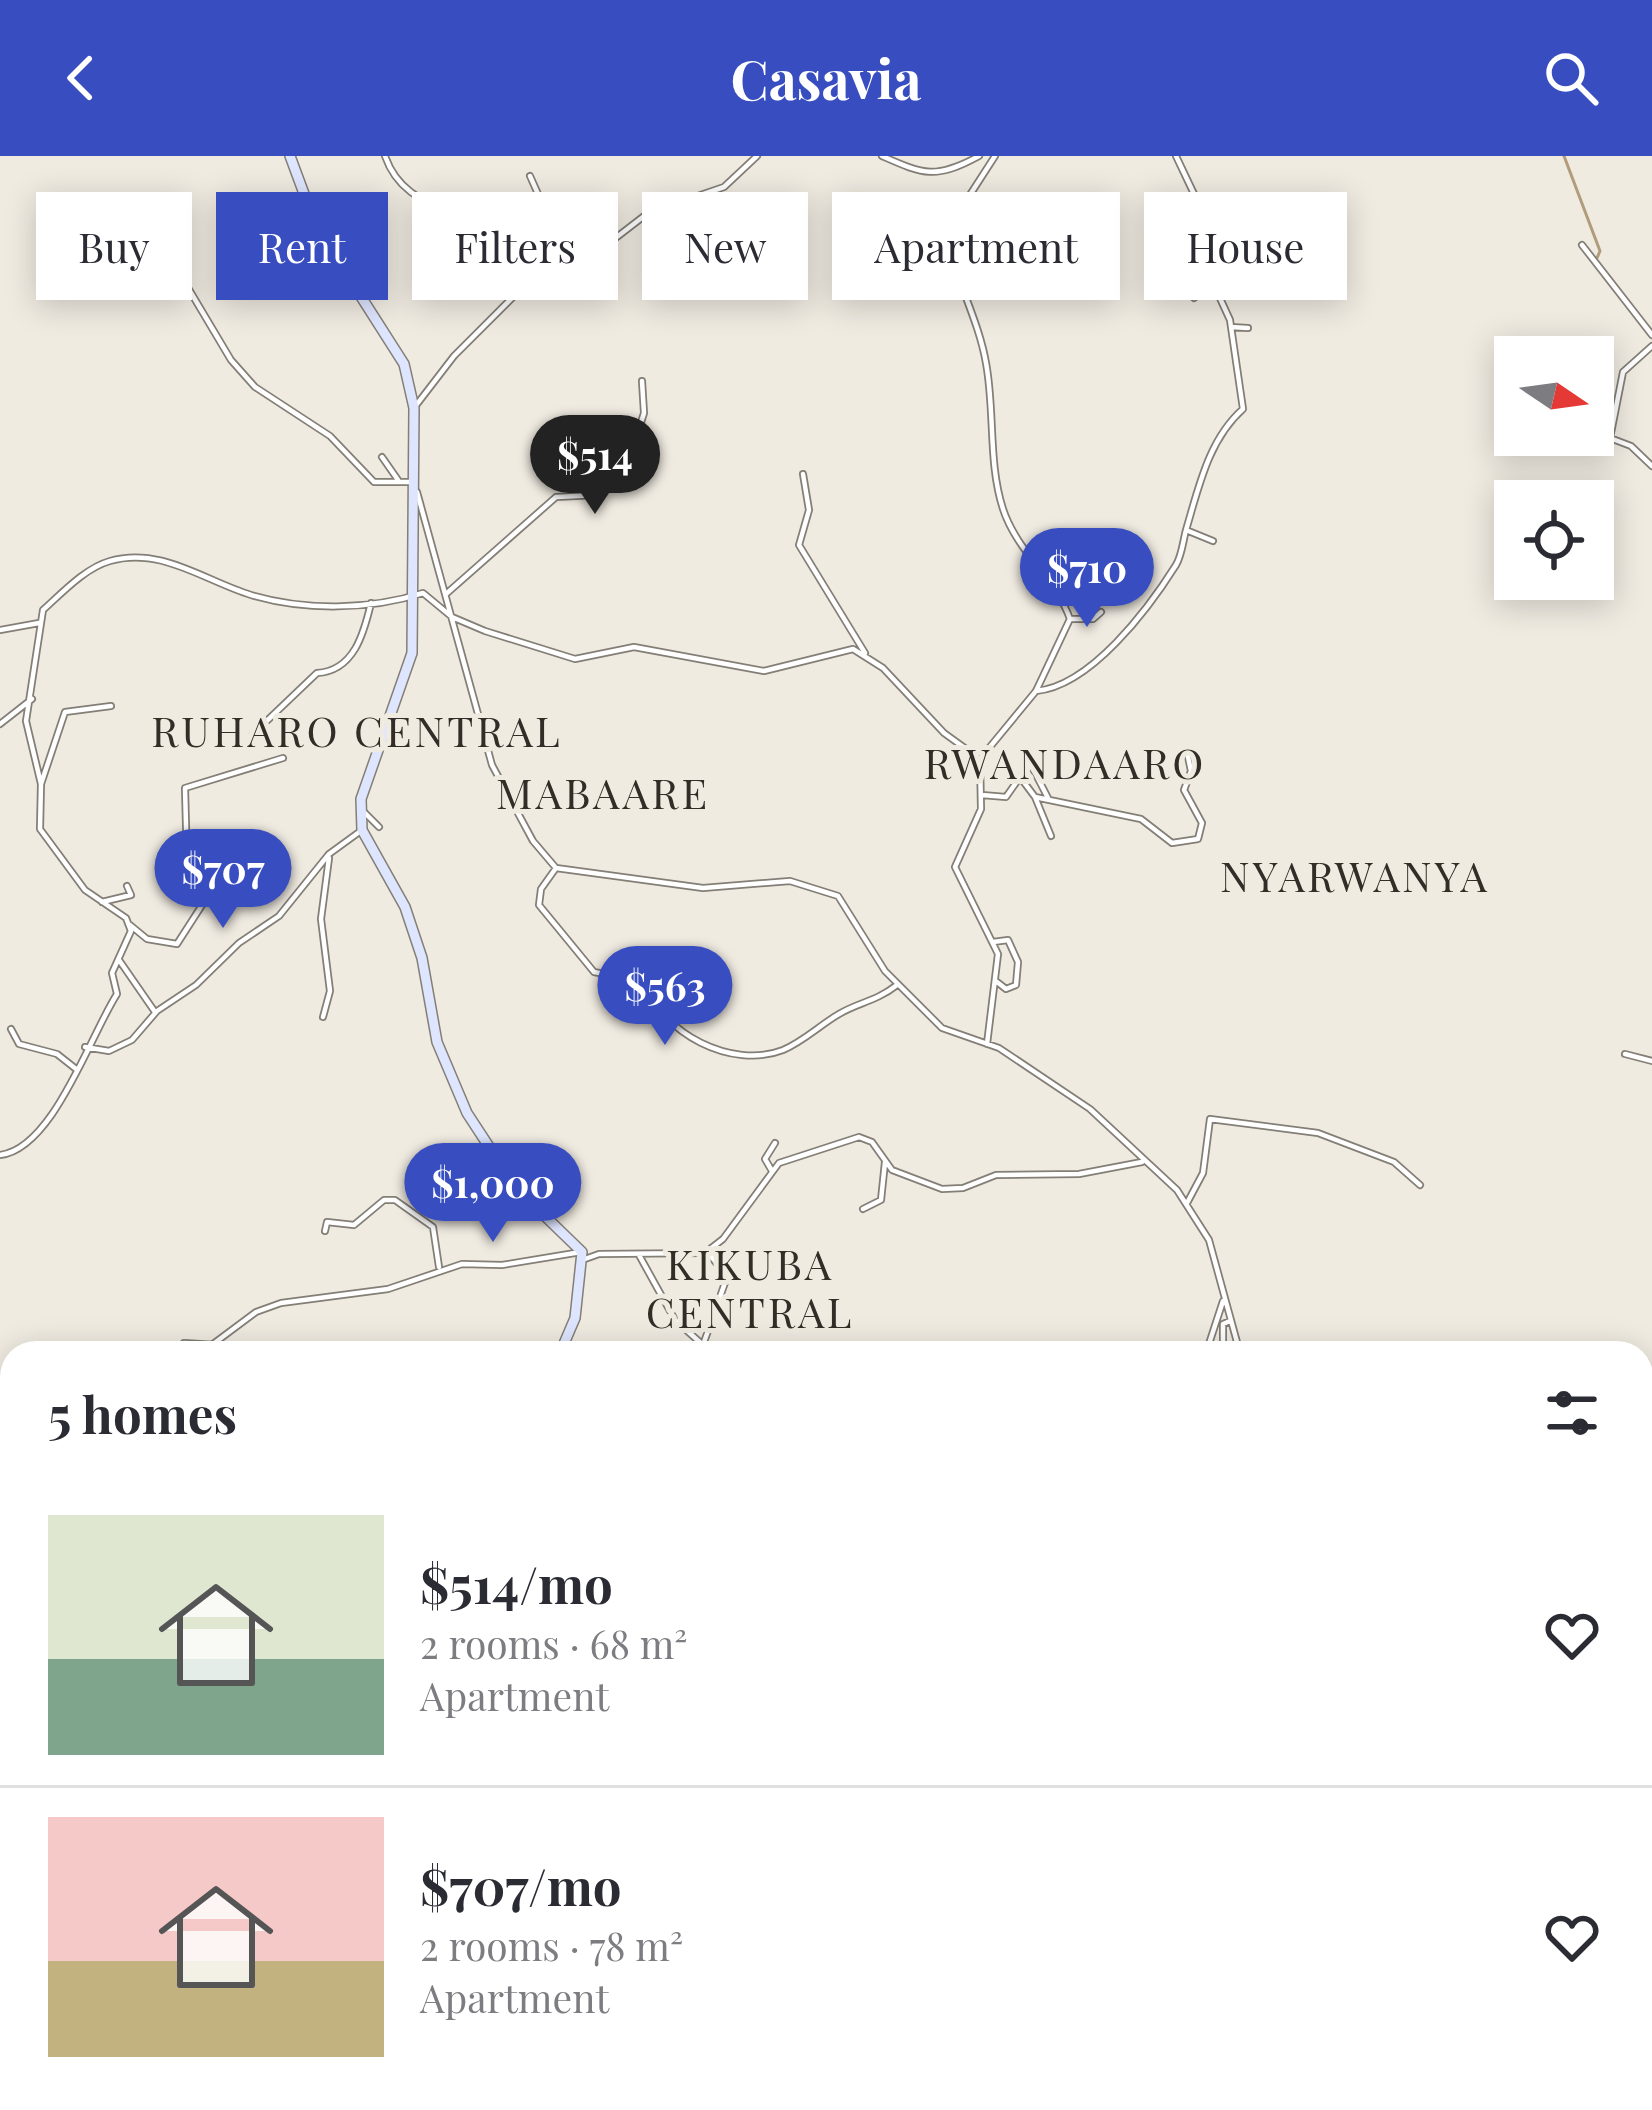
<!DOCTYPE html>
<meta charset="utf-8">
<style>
:root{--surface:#fff;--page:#f7f7f7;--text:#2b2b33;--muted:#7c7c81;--line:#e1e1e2;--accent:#384ec0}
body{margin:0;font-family:"Playfair Display",serif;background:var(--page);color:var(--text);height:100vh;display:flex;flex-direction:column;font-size:45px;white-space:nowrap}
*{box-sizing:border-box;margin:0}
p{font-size:39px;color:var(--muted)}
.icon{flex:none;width:66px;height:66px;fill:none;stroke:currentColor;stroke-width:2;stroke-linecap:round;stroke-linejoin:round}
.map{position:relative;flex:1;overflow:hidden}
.drawer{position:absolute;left:0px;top:1185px;width:1653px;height:771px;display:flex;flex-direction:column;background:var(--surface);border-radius:36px 36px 0 0;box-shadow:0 6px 30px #0003}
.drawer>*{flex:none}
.guide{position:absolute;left:36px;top:36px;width:1581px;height:108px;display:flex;gap:24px}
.needle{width:78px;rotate:103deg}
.tools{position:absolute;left:1494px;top:180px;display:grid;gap:24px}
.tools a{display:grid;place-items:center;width:120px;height:120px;border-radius:0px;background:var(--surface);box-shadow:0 6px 30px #0003;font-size:60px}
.price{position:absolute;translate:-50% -102px;padding:0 27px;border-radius:42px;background:var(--accent);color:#fff;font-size:39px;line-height:78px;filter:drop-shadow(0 3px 6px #0008)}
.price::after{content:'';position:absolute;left:50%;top:72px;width:36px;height:27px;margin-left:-18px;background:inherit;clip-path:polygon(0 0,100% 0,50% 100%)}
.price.active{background:#222;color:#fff}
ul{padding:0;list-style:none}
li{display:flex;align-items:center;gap:36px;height:300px;padding:0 48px}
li+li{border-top:3px solid var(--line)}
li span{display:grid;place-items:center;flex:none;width:336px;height:240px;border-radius:0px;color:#555}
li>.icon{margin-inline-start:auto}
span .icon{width:144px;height:144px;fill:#fffc;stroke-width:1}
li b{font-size:51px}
h2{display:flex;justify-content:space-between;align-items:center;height:144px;padding:0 48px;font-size:51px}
.tag{padding:0 42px;border-radius:0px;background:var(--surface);box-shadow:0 6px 30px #0003;font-size:42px;line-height:108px}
.tag.active{background:var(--accent);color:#fff}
header{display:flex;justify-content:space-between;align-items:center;height:156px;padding:0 48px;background:var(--accent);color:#fff;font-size:54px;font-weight:700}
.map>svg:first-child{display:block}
</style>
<header><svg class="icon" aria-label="back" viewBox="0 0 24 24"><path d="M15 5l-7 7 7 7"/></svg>Casavia<svg class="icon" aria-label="search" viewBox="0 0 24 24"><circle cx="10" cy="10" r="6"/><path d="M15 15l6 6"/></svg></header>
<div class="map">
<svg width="1652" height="1954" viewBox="0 0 1652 1954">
<rect width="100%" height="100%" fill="#f0ebe1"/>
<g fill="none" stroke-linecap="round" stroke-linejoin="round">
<path stroke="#b19d7b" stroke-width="3" d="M1564,0L1600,95L1597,102"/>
<defs>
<path id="street" d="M385,0C404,55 459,48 495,83C512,98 509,116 518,134
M882,0C923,18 935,24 979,0
M1182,86L1202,103
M1582,89L1652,179
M265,97L276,113C294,99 297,78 315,66
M507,98L513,88L508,72L538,38L530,20
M177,103L181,120L231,204L255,231L330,280L374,326H414
M321,104L332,99
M1210,119L1253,114
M1194,142L1214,128
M1231,171L1248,172
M1652,190L1623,216L1610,282L1631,290L1652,310
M414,252L454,200L534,120L613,84L648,57L724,31L757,0
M382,301L398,324
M803,318L809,354L799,389L865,497
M417,336L492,609L533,685L556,712L703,732L790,725L838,740L885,815L942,872L999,892L1090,953L1177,1034L1209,1084L1240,1197
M1186,374L1213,385
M446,438L556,341L597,339L625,317L644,257L642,225
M1070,463H1093L1101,456
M0,474L39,467
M1036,535C1091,530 1149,452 1176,409C1182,399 1183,385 1186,374C1199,330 1209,283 1243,253L1230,164L1202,103L1204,59L1176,0
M0,568L32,543
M253,578L317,517C354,515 364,477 371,447
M980,603L1036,535L1070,463C1057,425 1017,396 1003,353C988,307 995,255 986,207C978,161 954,122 946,76L995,0
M1029,605L1048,642
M41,628L65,556L111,550
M982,639L1006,641L1020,621L1035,641L1141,663L1172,687L1198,683L1202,667L1184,634L1191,615L1187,596
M1035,641L1051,680
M363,655L379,671
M556,712L541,733L539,749L594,816L646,826C660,877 732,914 783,894C804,885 820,869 839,858C859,846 875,846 897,829
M102,746L131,739L127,730
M130,769L147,783L177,788L204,746L198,713L187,706L185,632L283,602
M993,786L1008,784L1018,806L1016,829L1006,833L997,826
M119,804L155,856
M323,861L330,835L321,763L329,702
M11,873L19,888L57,898L76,913
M85,891L109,895L132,884L157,855L196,829L239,787L279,760L329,698L362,674
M1625,898L1652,905
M0,999C53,993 90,880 117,838L112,817L131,775L126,762L85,734L40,673L41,628L26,565L43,454C62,437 85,412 110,405C160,390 205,425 251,439C305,455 370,454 423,437L452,461L485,475L575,503L634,491L764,515L853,493L883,512L944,577L980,603L981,653L955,711L998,798L987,888
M772,1015L765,1003L775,987
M1187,1047L1203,1017L1210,963L1318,977L1394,1006L1420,1029
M863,1053L881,1044L885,1006
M325,1075L327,1066L354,1069L384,1044H395L433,1071L439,1111
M639,1099L675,1164L703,1189L700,1197
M585,1103L599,1098L705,1097L723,1083L779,1007L859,981L872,986L892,1014L942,1033L963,1032L996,1019L1079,1018L1142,1006
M184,1187L216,1189
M703,1189L727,1121L707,1095
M201,1197L256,1156L281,1147L388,1133L462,1108L502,1109L581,1096
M1206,1197L1223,1145
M1223,1197V1168L1230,1165
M0,1559L12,1567
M1641,1684H1652
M671,1944L672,1954
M978,1944L983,1954
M1089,1944L1093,1954
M995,1954L1001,1945
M1271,1954L1280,1944"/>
<path id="secondary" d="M290,0L316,70L404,208L414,252L412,497L361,643L362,674L405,751L422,802L437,886L467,957L516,1032L582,1096L575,1162L560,1197
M653,1944L659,1954"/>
</defs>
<use href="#street" stroke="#837e76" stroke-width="8"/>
<use href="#secondary" stroke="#837e76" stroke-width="12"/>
<use href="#street" stroke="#fff" stroke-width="4.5"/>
<use href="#secondary" stroke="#dee5fe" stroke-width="9"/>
</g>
<g text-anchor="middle" stroke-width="10" stroke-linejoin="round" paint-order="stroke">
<g font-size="42" letter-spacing="3" fill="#322d26" stroke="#f0ebe1">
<text x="357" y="591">RUHARO CENTRAL</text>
<text x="1065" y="623">RWANDAARO</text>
<text x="603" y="653">MABAARE</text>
<text x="1355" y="736">NYARWANYA</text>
<text x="750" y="1124">KIKUBA<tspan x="750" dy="48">CENTRAL</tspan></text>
</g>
</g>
</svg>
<div class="tools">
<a><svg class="needle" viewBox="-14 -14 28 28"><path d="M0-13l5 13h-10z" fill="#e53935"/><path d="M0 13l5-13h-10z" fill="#7c7c81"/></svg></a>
<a><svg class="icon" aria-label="locate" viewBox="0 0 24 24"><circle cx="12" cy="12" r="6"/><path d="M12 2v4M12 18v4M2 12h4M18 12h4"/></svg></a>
</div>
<b class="price active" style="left:595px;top:361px">$514</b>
<b class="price" style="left:1087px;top:474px">$710</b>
<b class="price" style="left:223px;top:775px">$707</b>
<b class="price" style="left:665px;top:892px">$563</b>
<b class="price" style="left:493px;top:1089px">$1,000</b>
<div class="guide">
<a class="tag">Buy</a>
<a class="tag active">Rent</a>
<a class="tag">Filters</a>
<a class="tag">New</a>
<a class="tag">Apartment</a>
<a class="tag">House</a>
</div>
<section class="drawer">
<h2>5 homes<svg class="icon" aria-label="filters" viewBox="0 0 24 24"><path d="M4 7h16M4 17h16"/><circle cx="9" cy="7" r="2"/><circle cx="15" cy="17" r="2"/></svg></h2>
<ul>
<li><span style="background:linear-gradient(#dfe7d0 60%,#7fa58c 0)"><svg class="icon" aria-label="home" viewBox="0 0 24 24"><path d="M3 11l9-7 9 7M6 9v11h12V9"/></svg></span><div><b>$514/mo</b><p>2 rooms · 68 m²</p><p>Apartment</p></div><svg class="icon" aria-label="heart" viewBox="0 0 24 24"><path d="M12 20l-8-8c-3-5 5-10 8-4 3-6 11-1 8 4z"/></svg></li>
<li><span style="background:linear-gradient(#f6c9c9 60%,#c2b280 0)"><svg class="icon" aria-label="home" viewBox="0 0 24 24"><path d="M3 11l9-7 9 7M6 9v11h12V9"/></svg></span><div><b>$707/mo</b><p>2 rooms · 78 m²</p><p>Apartment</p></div><svg class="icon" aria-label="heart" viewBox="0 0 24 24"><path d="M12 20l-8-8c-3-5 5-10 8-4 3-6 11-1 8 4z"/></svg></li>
</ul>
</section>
</div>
